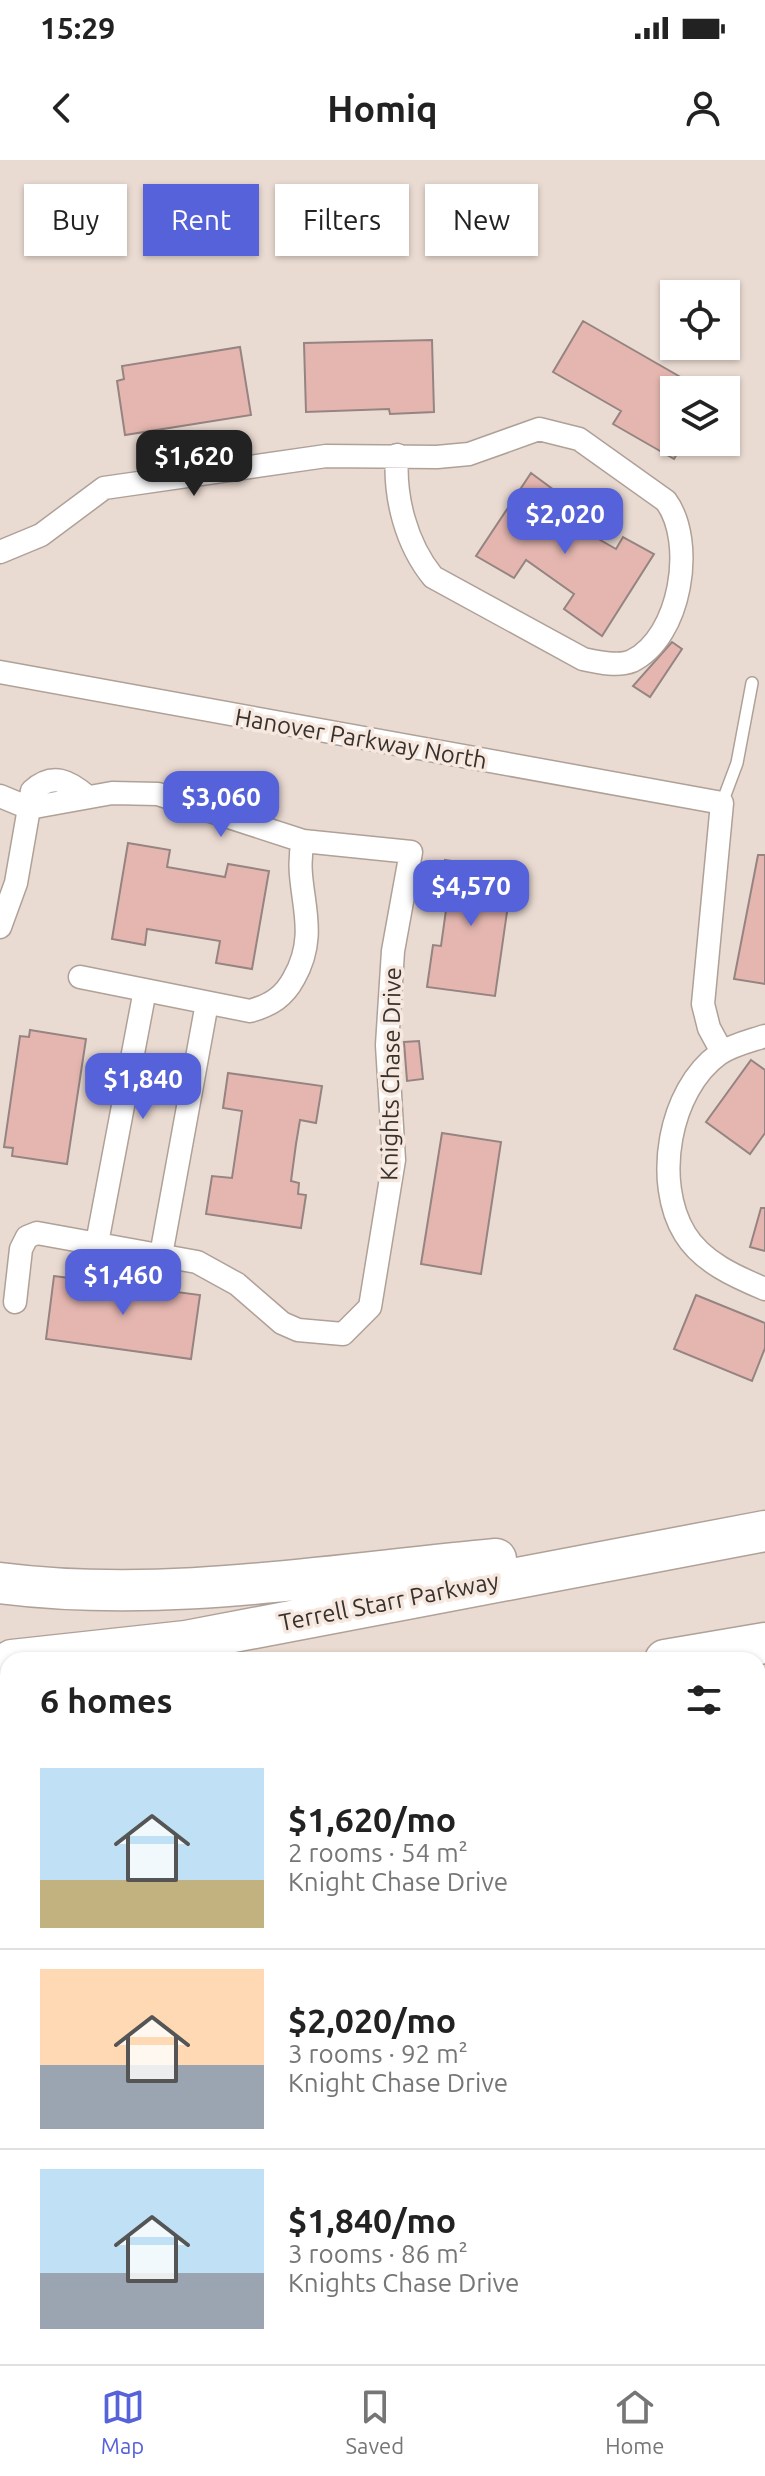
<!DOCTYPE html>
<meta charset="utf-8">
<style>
:root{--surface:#fff;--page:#f6f6f6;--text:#222;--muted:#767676;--line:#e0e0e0;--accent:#5662d9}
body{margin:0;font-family:Ubuntu,sans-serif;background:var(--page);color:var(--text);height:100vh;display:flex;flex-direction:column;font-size:30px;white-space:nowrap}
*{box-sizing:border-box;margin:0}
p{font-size:26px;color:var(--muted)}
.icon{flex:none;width:44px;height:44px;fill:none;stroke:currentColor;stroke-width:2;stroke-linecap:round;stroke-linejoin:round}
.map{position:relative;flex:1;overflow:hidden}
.drawer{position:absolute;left:0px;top:1492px;width:766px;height:712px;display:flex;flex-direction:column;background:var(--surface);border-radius:24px 24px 0 0;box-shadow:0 2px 6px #0004}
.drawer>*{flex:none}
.guide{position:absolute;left:24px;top:24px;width:718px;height:72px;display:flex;gap:16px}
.buttons{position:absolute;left:660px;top:120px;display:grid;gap:16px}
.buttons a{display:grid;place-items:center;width:80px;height:80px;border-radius:0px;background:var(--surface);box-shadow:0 2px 6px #0004;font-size:40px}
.price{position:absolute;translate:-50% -68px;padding:0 18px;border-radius:16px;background:var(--accent);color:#fff;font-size:26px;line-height:52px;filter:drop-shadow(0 2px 4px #0008)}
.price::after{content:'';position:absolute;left:50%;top:48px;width:24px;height:18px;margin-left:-12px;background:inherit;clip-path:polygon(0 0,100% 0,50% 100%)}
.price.current{background:#222;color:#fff}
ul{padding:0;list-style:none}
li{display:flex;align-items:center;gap:24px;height:200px;padding:0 40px}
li+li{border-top:2px solid var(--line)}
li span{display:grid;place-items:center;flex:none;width:224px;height:160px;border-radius:0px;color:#555}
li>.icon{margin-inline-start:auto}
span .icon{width:96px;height:96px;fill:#fffc;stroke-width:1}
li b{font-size:34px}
h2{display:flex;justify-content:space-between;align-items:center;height:96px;padding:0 40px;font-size:34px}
.pill{padding:0 28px;border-radius:0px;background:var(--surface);box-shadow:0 2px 6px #0004;font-size:28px;line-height:72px}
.pill.current{background:var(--accent);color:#fff}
.status{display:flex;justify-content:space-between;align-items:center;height:56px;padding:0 40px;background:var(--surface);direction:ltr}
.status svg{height:22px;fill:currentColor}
header{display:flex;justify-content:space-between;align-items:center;height:104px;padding:0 40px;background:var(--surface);font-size:36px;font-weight:700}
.menu{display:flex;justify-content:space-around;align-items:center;height:112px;border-top:2px solid var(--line);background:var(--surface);font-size:22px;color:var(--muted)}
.menu a{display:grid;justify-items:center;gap:4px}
.menu .current{color:var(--accent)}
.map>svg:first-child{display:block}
</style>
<div class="status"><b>15:29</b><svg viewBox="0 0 49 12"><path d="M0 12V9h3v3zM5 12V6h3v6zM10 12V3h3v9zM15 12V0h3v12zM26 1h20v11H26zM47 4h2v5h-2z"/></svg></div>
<header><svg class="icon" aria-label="back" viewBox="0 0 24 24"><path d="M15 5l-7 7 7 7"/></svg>Homiq<svg class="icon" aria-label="person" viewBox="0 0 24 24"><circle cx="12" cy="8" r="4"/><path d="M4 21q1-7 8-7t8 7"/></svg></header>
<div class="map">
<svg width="765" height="2204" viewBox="0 0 765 2204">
<rect width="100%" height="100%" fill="#eadbd2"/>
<path fill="#e6d0c2" d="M8,1785V2196H436V2204H0V1787Z"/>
<path fill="#e5b6b0" stroke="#958481" stroke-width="2" d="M583,161L703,230H674V282H684L674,299L613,264L621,251L553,212Z
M432,180L434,252L390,254L389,249L306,252L304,183Z
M240,187L251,255L125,275L117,221L124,219L122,206Z
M531,313L558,333L546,349L616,389L623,377L654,394L602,476L564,449L574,434L526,400L514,418L476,396Z
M672,482L682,489L650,537L633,526Z
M128,683L170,690L167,707L225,717L228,704L269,711L252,809L216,803L220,781L147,769L145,785L112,779Z
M758,695H765V824L734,819Z
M445,700L513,710L495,836L427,827L433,785L441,786L447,743L439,742Z
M30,870L86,879L67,1004L12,996L13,988L4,987L20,876L29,877Z
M419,881L423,919L407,921L404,882Z
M751,900L765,910V973L750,994L706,962Z
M228,913L322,926L316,963L300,960L296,984L291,1021L299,1023L298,1034L306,1035L301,1068L206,1054L212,1016L232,1018L242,951L223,948Z
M442,973L501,982L481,1114L421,1104Z
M761,1048H765V1091L750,1087Z
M54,1116L200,1135L191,1199L46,1179Z
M696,1135L765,1163V1188L752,1221L674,1189Z"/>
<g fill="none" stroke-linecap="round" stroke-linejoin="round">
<defs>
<path id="service" d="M722,643L737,603L752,523
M0,1788L8,1787
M0,1904L8,1903
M162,2196L166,2204"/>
<path id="minor" d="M0,392L41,375L104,328L326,296L437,297L469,294L539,269L579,279L666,341C696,382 681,477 632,501C618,507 597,502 583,499L433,417C406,384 394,337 397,295
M0,512L722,643L703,844L709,868L722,892
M0,636L29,648L112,633L158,634L303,681L411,692L393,791L387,885L394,1000L370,1147L343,1174L298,1170L282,1163L237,1124L197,1102L37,1073L27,1077L21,1089L15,1142
M0,767L16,723L32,631C53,612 69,621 88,637
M80,817L250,851C271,845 284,837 294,818C323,767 292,729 303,681
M765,876C750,881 732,885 719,894C669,930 653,1022 685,1074C702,1102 736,1117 765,1129
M97,1083L145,830
M161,1095L207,843
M758,1707L765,1704
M0,1967L8,1966
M758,2001L765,1962
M748,2196V2204
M544,2204L545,2196"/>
<path id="motorway" d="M0,1423C164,1444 333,1414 496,1399
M12,1500L186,1481L765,1371
M665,1500L765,1483
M0,1602L8,1601
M0,1659L8,1657"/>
</defs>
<use href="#service" stroke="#afa198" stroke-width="14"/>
<use href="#minor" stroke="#afa198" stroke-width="25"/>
<use href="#motorway" stroke="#afa198" stroke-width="43"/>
<use href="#service" stroke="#fff" stroke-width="11"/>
<use href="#minor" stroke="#fff" stroke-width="22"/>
<use href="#motorway" stroke="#fff" stroke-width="40"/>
</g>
<g text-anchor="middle" stroke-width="7" stroke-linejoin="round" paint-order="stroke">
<g font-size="24" fill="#38322e" stroke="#f7e8df">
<text transform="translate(361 579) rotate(10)" y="8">Hanover Parkway North</text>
<text transform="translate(391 914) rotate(-89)" y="8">Knights Chase Drive</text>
<text transform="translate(389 1442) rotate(-11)" y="8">Terrell Starr Parkway</text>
</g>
</g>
</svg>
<div class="buttons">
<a><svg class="icon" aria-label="locate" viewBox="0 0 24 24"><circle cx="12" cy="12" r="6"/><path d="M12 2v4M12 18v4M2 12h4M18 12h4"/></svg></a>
<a><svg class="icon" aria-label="layers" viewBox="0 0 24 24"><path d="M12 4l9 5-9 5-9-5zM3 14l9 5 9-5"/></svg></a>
</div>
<b class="price current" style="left:194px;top:338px">$1,620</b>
<b class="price" style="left:565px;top:396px">$2,020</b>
<b class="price" style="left:221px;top:679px">$3,060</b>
<b class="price" style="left:471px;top:768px">$4,570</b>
<b class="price" style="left:143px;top:961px">$1,840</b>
<b class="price" style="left:123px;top:1157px">$1,460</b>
<div class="guide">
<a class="pill">Buy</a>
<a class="pill current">Rent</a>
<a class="pill">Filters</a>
<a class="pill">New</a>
</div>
<section class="drawer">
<h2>6 homes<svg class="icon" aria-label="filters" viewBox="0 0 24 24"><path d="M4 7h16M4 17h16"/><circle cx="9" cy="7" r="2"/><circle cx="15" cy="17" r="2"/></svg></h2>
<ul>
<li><span style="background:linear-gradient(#bfe0f5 70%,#c2b280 0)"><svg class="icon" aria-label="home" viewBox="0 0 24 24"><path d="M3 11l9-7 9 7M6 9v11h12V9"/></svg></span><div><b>$1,620/mo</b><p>2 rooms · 54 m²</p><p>Knight Chase Drive</p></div></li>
<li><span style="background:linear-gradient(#ffd9b3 60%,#9aa5b1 0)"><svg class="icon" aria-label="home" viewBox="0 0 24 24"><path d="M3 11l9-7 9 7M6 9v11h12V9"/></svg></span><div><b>$2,020/mo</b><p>3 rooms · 92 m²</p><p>Knight Chase Drive</p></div></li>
<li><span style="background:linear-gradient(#bfe0f5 65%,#9aa5b1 0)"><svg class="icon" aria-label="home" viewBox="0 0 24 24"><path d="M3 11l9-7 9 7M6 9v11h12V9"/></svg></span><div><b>$1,840/mo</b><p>3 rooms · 86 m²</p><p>Knights Chase Drive</p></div></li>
</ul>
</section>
</div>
<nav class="menu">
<a class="current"><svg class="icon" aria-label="map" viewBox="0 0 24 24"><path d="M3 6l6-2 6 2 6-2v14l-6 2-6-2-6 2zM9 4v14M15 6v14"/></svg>Map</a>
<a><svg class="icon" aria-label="saved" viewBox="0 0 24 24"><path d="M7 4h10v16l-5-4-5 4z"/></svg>Saved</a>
<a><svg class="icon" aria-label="home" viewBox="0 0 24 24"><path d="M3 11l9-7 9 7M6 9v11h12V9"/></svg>Home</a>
</nav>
